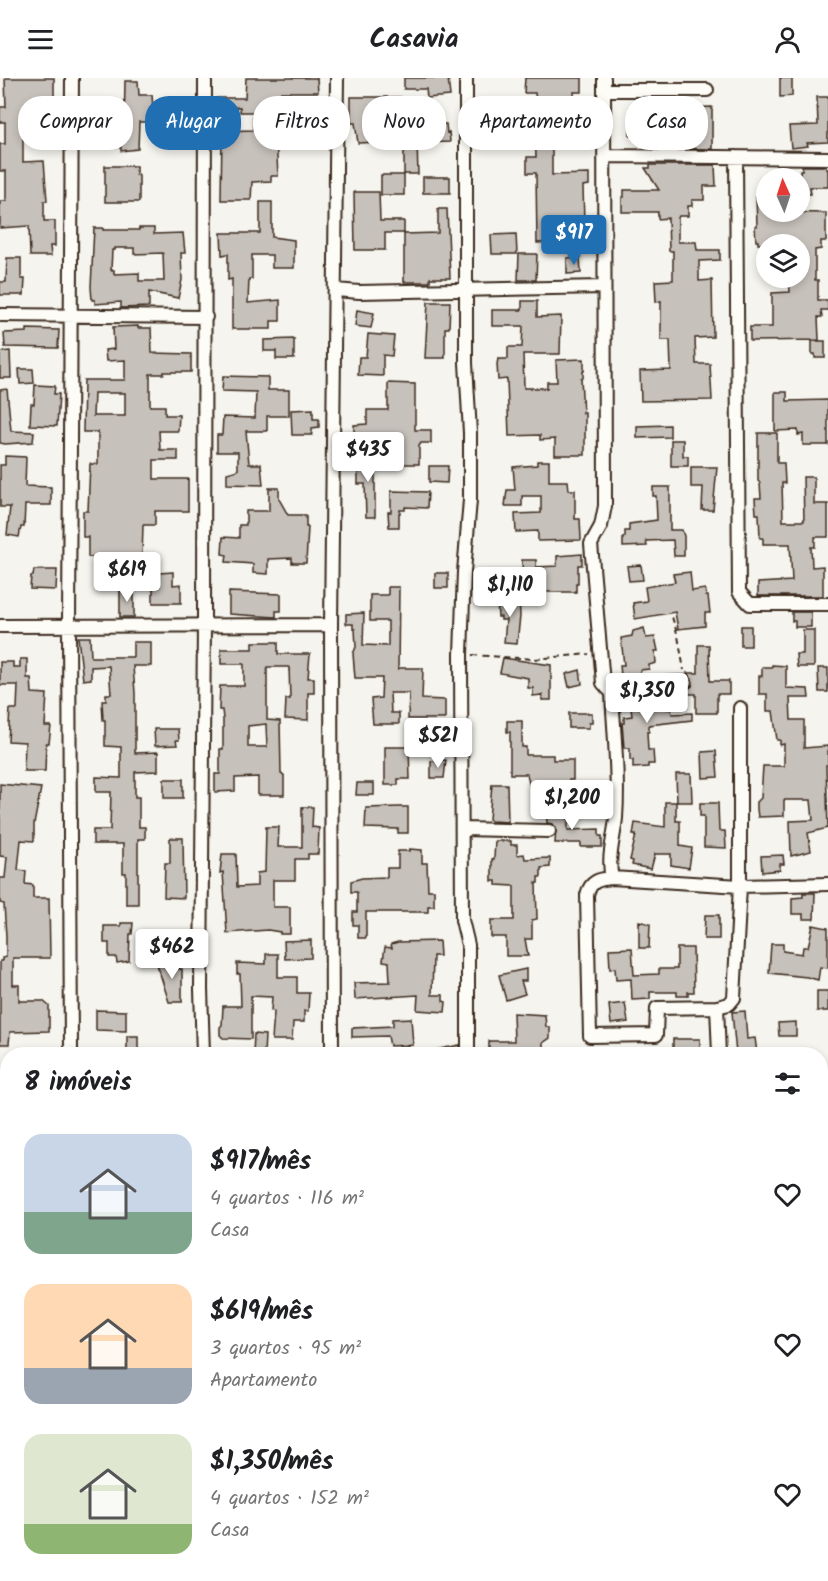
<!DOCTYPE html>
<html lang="pt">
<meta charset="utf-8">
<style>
:root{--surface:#fff;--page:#f6f6f6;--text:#202124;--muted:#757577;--accent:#1f6fb2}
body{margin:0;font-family:Kalam,sans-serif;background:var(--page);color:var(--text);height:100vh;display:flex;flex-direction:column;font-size:22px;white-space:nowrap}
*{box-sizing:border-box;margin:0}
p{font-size:20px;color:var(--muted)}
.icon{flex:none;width:33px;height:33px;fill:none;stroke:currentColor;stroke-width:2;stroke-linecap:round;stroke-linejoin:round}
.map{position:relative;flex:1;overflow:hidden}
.side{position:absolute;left:0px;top:969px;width:828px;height:534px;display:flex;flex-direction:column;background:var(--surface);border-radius:24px 24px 0 0;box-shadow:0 3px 9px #0003}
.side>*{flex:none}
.banner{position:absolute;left:18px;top:18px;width:792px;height:54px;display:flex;gap:12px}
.needle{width:39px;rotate:357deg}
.buttons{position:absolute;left:756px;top:90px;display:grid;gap:12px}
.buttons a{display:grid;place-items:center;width:54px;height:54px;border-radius:50%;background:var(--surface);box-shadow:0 3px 9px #0003;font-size:30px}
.price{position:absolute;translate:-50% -51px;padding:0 14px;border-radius:6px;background:#fff;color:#222;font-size:20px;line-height:39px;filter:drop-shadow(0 2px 3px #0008)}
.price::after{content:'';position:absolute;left:50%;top:36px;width:18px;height:14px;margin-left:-9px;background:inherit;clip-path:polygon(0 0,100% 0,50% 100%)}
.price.current{background:var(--accent);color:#fff}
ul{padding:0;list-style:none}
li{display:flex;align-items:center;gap:18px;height:150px;padding:0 24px}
li span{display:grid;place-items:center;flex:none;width:168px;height:120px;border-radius:18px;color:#555}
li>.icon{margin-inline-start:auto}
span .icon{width:72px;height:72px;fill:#fffc;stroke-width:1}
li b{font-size:26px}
h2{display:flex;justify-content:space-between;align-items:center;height:72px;padding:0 24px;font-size:26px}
.pill{padding:0 21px;border-radius:24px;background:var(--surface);box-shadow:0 3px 9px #0003;font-size:21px;line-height:54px}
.pill.current{background:var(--accent);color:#fff}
header{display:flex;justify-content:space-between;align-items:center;height:78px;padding:0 24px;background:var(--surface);font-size:27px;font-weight:800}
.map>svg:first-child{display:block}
</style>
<header><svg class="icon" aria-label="menu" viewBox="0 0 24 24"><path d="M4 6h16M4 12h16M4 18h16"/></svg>Casavia<svg class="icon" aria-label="person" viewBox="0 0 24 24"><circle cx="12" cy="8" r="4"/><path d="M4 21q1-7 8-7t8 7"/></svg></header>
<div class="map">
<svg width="828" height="1503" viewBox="0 0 828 1503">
<rect width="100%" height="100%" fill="#f5f4ee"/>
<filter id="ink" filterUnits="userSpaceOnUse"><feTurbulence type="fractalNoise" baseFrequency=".0167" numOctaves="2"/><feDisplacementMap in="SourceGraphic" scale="12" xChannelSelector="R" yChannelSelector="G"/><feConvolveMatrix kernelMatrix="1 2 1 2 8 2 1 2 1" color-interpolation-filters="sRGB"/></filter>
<g filter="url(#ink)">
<path fill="#c7c1bb" stroke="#3b2a1e" stroke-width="1.5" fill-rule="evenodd" d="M5,0H54V41H23V84L44,83L47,123H44V143H55V168H50L51,178H30L29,148L0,150V123H6V93H0V66H5V44H0V29H6Z
M246,0H317L318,14H281L282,45H276V60L278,98H271V103L252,104L251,122H221L222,53L253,52V34H240V29L218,30L217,20H245Z
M404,0H448L450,18L427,20L426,11H404Z
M525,0H582V14H574L575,51H552V97L589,96V107L583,108L584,145H580V157H560V164L537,165L536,95H527V79H536L535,51H515V66H491L490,24H515L516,36H537L535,15H524Z
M780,0H792V18L780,19Z
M125,3H138L139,17H152L154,44H139L138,71L121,73V54H124Z
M351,19H401L402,45H381V64L358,65L355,45H351Z
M817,19H828V64L807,65L808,68L791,70L789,48L818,47Z
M712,29V71L656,70V59H682L681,30Z
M630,30H649V58H630Z
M404,37H416V46H446L447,55L449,54L450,64L417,65L418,96H404Z
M168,51H187L188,67H168Z
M650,87H715L716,108H704V122H692V128H688V138H679L678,140V164H696L697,172H720V182L699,183V203L712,202L713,259L695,260L696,286H710L712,322L641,323L640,293L671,292L670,262H661V223L656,224L655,203L673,202V173H669L668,140L658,141V134H622V119H624V112H659L645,90H650Z
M105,88H136V97H139V124H105Z
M802,88H826V91H828V109H810L811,116H800V92H802Z
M381,97H404V117H381Z
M423,99H450V115H423Z
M354,114H379L380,143H404V155H385V172H355Z
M756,118H766V134L826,135V163H821V171L815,172V202H818V222H828V232H821L822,239H818L819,262L750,263V249H772V215L790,214L789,200H800V166H758V163H756L755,148H757Z
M260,124H272V159L294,162V190H272V177H252V201H249L248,225L280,222V243H271V251H232V201L228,202V176L222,177L221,155H260Z
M438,131H447L450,200H430V204H404V156L438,155Z
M94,150H103V152H139V150H154V156L183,155L185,175H181L182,202L178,220L149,214V229L121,230V224L95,226V222H92L91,209ZM115,170H134V176L163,175L164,203H139V195L114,196V192H111L112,172H115Z
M516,156L517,176H492L491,157Z
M519,176H537L536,202H518Z
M580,179L581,195L567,196V180Z
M7,180H21V201H25L24,217H0V204H6Z
M522,223H537V239L561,238L560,276H523L524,310H547V304H557L556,282L584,281V293H583V300H581L583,335H585V377H555V361L540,362V357L509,358L507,301L498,302L497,286L498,281H508V269H522L523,248H492V232H522Z
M428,224H450L449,250H445V280H425Z
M357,232L374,235L371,250L355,248Z
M138,248V250H151L152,275L191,276V294H164V296H150V328H165V337H179L178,353H159L160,372H178V382H154V401H188V433H155V447H143L142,480H114V507H96V498H100V480L88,479V459H83V433H88L90,386H98V354H83L84,302H125V282L106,283L105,272L114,271L113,249ZM94,315H125V338H93Z
M27,251L59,252L58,270L5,269L4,255L27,254Z
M368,256L394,258L392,278L383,277V298L358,297L359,279H366Z
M294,261V281H276V273H264V262Z
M812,263H825V280H815V276H812Z
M10,273L11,300H0V274Z
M19,291H33L34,305L20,306Z
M223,298L268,299V312H289V338H267V353H246L249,386H261L263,407L227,406V395L238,392V374H217V357H222L223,339L255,340L256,314L222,313Z
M388,305L415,306V352H431V365H421L419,368V386H402V373H392L393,358L354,359V347L367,346V332H388Z
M35,307L55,308L54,316H59L57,348L30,347L31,326H34Z
M7,311L11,353L34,354L33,364L5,366L0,365V312Z
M775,314H787V323L828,322V367H803V356L798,357V352L775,353Z
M313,331V341H319V349L312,350V357H292L291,332Z
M670,347V359L637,360V348Z
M758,355H777V385H784L785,405H782L783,443H804L803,399H814V426H828V459H815V469H811L812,489L823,488V518H758V505L792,503L790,466H763V460H760L759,436H756L755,420H761L760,405L758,403Z
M671,362H683V378H688V388H671Z
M5,378L26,379L25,408L51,409V427H25L24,449H21L19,459L7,457L10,429H0V387H5Z
M358,379H375V439H366L365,406H358Z
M537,383H549V403H568L569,412H575V441H580L581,462L538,463V453L516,454L515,436L541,435V418H522V428H505L507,412H515L513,389L537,387Z
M429,388H448L447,405L429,404Z
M691,389H717L713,432H702L703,409H691Z
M653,409H670V452H682L684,458V478H674L673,462L646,463L647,468L623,469V459H625V453H629V446L657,442L656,418H653Z
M269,410H279V421L288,437H306V449H308L306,485H292V480L268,481V496L253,495V486L226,484L227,477L222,476L223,459L239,460V447H246V433H269Z
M391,413L428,414L427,430L405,429V432H400V435H399V449H389L388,434H391Z
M582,476V487H578V505H576V514H523L522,482H536V489L557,488V478Z
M641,487L643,502L629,503L627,488Z
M34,492H57L56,512L30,511L31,498H33Z
M173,494V507L181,506V525H153V509H159V495Z
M690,494L692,513L705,511L706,518H708L710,535H705V548L678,551L675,534L635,541L633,525L647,523L645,509L675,504L673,496Z
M435,495H448V510H435Z
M388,509H399L398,592L399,590H423L422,621L445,622V641H408L409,615H390L391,635H399V646H373L371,621L381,620L382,600H355L353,576L356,569L355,551H353V546H346V536L364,535L363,567L388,568V543H370V517H388Z
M120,511L134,512V539H120Z
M229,514L281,516V533H276V539L229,536Z
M519,519L520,538L517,566L504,565L506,542H501V539H498L497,520Z
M792,534H811V549H795V543H792Z
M741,548H751V568H741Z
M644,550L646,560L655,559L658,573H655L656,585L649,587V591L640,592V598H621L620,587H624L621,560L632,558L633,553Z
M803,552H814V589H797L796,576H803Z
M78,559H90L91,579H133V564H151V588H133L135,615V675L158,674V693L135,694V719H139V749H145V761H138V826H126V795H123V766H93V752H110L111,714H96V699L121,700V669L105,668V642H103L102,623H106V616H111L109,588L91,589V601L83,602Z
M253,564H278V576H310L308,600H314V615H308V642L285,641L286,621H290L289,589H267V642L280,643L281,696L284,697V717H258V699L235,700V713L215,714V696H220V671H223V641L222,632H219L220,608H244V586H221V571H253ZM266,646L267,669H248V648Z
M698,567H709L710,603H729V616H717V635H696V616H687V612L692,608L693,604L687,595H698Z
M503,580L551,587V622H542V617L533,618V610H528V600L500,595Z
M20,581H27V600H31L32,615L47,616L45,648H51L49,665H46L45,693H24L25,664L8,663L10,631H17L18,607H0V584H13V589H20Z
M772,587L786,588V610L808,611L809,620H790L791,642H804V670L828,668V687H826L828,750L808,755L811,773L791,778L790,743L813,742L811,722H784V738L758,739L757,731V724L761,720L763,688H784V666L780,667V662H777L773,633H767V616H759V598H762V589H772Z
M818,590H828V614H819Z
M580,592L582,606L569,609L566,596Z
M667,613V631H671L672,636L692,635V642L649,647V654H647L648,672H653L654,686H648V689L633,690V682H630V670H624L622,645H624V639L632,638L629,615Z
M569,635H592V645H589V650H569Z
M507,643H522V669H526V677H553V682H573V702H569V709L530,710L527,696H510V654H507Z
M154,651H178L179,662H176L177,667L155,668Z
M385,669H409L410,701H398V707H385Z
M716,673L718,699L703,700L702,674Z
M446,682L444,700H431V683Z
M676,696H691L692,724H677Z
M164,701H183V720H164Z
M357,705H374V717H356Z
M0,706L41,710L34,746V763L21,762L18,792L26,793L25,806L33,807V820H49L50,880H13V907H19V923H43L49,928V953L10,954L9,966H0V883H2V880L6,879V858L4,826L0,825V800H5L7,779L0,778Z
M492,706H507L508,744L491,743L489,741Z
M665,724H676V743H680V768L692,770L689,790L671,787V776H655L651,791L632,787L633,783L630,782L636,757H633L635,745L665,749Z
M700,725H718L719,753H725L726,770L704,769V738H700Z
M302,729H313L312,749L319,750L318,776H308V781H295V802H273V829H290V856H280V854L268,852L227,855L223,794L220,795L222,776H236L237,809L257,808V795L265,794L266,749H279L278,769H302Z
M399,729H408V755H398V751L365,750L366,730Z
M546,730H559V734L568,733V752L599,751V758H602V769H581V765H555L556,750L553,746L547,745Z
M170,760H183L184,820L164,819L165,785H170Z
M495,763H511V767H517V777L524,776L525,781L550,780V789L541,790V799H538V805H536L537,841L532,842V861H525L528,878H506V859H491V842H514V808L496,807V803H492V781H494Z
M409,771L422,772V785H427L428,812H434V828H428V834H366V860H358V847H353V834H357V814H351V803L362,800L387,799V790H398V773H410Z
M783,777L784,786H780V792L762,794L761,778Z
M803,815H815L814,841H803V836H792V820L803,819Z
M705,837H719V861H704Z
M639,843L650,846L649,870H639Z
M121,845H133L132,856H130L129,883L117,885L116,879H109V865H104V848H121Z
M813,847L828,850V890L820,889L818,902L807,899L769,895L771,866H783V873L802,876L803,869H808Z
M311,862V880L285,881L284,863Z
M439,863L440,878H433L432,917H443V923L446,924L445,934L417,932L418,917L355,921L354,905L390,904L389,884L383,883L385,869L392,870L391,866L398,864Z
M632,870L634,897L659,896V891H677V870H693L694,914H688V918H677V914H650V921L632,922L631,901L616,902L615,890L610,891L609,871Z
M266,876H278V899H297V915H309L308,933H304V944H293L292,962H272L274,934L271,932L272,919L251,918V961L223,960L220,957V949L222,947L223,928H241L240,896H237V885L266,886Z
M156,883H179V891H182V924H169Z
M526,891V903H521L525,916L506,922L499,897Z
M817,913H828V933H817Z
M625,925L628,944L611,946L609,927Z
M96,932L126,933V953L96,952Z
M745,933L747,961L755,960L757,975L736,976L732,934Z
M513,935L545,937L546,949H550V960L543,965V976H489V963H514Z
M411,940L413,967L390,968L388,958L352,959V950L393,948V941Z
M796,944V958H779L778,945Z
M254,956L265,957L264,976H253Z
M127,958H138V976H127Z
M673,961H700V976L673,975Z
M460,967V976H434V972Z"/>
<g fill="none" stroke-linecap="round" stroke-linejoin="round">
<defs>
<path id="street" d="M466,0V285L470,355V422L464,494L461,576L462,842L468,867V976
M604,0L605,428L601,448L591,466L603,605L612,615C614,656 619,699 616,740C614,761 607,779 612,800
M604,12H707
M605,78L828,80
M736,79L739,514L750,526H828
M336,212L359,214L604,209
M0,237L206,239
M0,548L331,547
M607,610L615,607L685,604
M462,751L549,753
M717,929L657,930L656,957L590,958L587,817C590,803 599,801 612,800L740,808L828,806
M71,976L69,547L72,0
M203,976L201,911L204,546L205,0
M332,976L331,547L337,0
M719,976L717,929L729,926L734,920L740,808V630
M0,1022L8,1021
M820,1074H828
M0,1110L8,1106
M820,1256H828
M0,1259L8,1254
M0,1366L8,1367
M820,1457L828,1456
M176,1496V1503
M460,1496L461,1503
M489,1496L517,1503
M555,1503L556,1496
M677,1503L678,1496"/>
</defs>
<use href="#street" stroke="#3b2a1e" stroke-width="16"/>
<path stroke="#3b2a1e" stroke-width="2" stroke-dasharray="6 4.5" stroke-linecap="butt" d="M672,539L678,558L684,592
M472,577L535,581L589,576
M41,1503L101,1496"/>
<use href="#street" stroke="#fdfcf7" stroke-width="12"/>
</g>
</g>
</svg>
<div class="buttons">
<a><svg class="needle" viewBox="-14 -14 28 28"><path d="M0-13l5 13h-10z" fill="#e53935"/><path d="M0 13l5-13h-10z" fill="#757577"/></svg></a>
<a><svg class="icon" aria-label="layers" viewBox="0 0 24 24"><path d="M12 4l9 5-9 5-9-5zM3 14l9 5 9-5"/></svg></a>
</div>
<b class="price current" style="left:574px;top:188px">$917</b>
<b class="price" style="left:368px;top:405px">$435</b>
<b class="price" style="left:127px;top:525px">$619</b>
<b class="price" style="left:510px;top:540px">$1,110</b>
<b class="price" style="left:647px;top:646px">$1,350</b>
<b class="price" style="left:438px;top:691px">$521</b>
<b class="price" style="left:572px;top:753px">$1,200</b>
<b class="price" style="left:172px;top:902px">$462</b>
<div class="banner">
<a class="pill">Comprar</a>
<a class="pill current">Alugar</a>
<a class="pill">Filtros</a>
<a class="pill">Novo</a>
<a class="pill">Apartamento</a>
<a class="pill">Casa</a>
</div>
<section class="side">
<h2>8 imóveis<svg class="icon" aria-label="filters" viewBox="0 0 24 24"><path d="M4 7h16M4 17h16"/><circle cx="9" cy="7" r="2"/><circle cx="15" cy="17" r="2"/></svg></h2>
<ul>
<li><span style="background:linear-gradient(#c9d6e8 65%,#7fa58c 0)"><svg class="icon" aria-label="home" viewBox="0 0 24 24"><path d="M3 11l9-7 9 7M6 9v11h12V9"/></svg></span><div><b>$917/mês</b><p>4 quartos · 116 m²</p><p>Casa</p></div><svg class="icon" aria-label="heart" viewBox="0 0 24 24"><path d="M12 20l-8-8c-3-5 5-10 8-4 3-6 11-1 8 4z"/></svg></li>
<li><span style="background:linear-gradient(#ffd9b3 70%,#9aa5b1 0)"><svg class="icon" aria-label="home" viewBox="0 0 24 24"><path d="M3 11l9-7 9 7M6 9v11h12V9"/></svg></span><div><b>$619/mês</b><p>3 quartos · 95 m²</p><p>Apartamento</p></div><svg class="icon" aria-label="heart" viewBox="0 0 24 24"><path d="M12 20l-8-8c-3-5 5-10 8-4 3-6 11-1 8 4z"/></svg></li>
<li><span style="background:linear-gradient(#dfe7d0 75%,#8fb573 0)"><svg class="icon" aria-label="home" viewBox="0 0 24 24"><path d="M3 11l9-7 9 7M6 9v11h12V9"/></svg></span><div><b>$1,350/mês</b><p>4 quartos · 152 m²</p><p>Casa</p></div><svg class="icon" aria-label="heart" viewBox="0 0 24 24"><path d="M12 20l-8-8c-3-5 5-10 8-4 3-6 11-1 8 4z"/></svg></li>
</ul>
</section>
</div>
